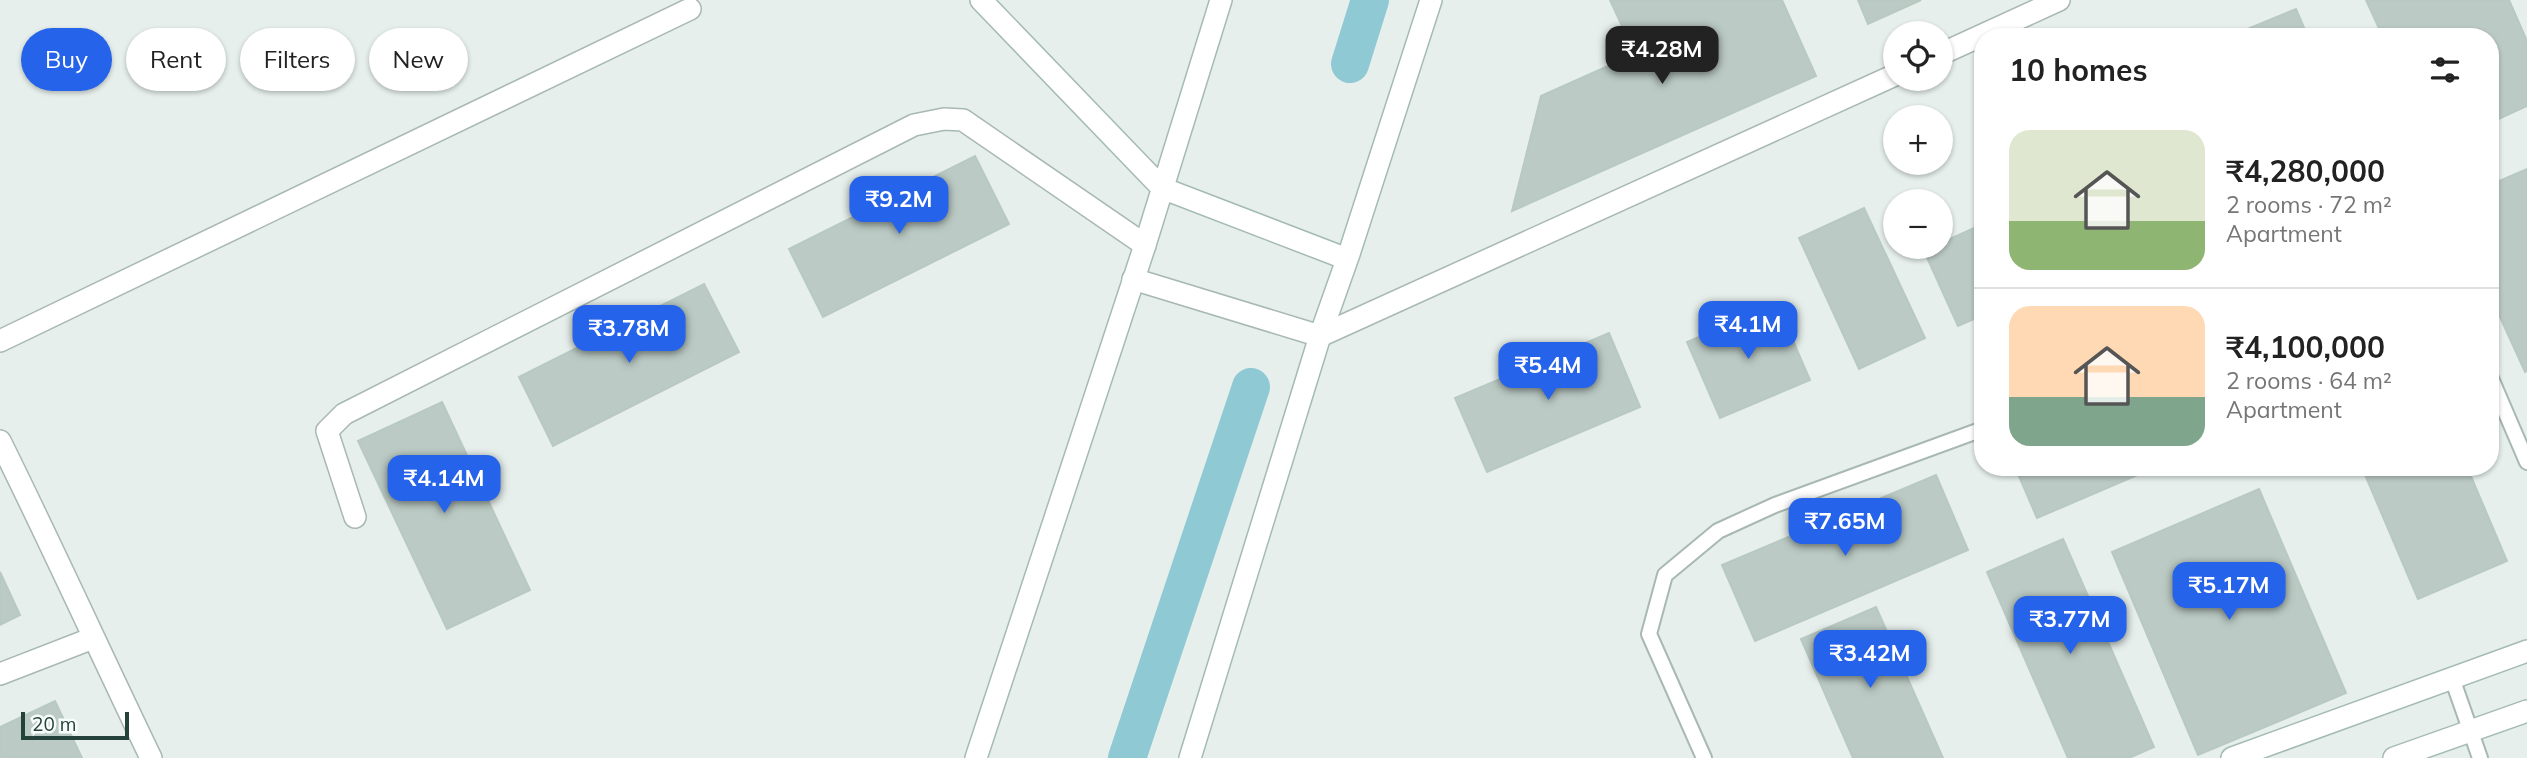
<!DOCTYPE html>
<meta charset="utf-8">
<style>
:root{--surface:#fff;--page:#f6f6f6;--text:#222;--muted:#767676;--line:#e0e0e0;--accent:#2563eb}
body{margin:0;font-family:Mulish,sans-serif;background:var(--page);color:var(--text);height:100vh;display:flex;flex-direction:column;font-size:26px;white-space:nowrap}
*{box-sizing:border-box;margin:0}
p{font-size:23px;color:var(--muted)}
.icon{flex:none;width:38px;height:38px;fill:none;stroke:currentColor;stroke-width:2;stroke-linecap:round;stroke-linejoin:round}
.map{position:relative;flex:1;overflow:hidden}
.sheet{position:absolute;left:1974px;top:28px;width:525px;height:448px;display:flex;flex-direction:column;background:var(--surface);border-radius:28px;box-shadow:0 2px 5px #0004}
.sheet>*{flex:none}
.guide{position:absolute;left:21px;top:28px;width:665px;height:63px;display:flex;gap:14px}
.tools{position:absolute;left:1883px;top:21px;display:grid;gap:14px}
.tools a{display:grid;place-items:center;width:70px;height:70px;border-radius:50%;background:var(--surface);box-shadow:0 2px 5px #0004;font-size:35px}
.scale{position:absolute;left:21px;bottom:18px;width:108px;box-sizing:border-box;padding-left:7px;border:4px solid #24423a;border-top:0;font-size:19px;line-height:24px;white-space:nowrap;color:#24423a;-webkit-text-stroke:5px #f7fbf9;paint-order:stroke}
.price{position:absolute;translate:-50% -60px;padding:0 16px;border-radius:14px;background:var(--accent);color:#fff;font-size:23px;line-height:46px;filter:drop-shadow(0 2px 4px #0008)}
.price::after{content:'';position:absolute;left:50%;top:42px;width:21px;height:16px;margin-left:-10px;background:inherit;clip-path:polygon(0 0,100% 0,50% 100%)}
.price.on{background:#222;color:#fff}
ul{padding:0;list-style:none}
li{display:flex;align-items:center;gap:21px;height:175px;padding:0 35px}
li+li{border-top:2px solid var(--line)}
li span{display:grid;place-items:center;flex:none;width:196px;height:140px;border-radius:21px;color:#555}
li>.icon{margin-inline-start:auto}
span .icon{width:84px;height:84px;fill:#fffc;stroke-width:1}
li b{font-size:30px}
h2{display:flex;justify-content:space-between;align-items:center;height:84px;padding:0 35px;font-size:30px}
.pill{padding:0 24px;border-radius:32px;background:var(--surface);box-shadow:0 2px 5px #0004;font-size:24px;line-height:63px}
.pill.on{background:var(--accent);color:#fff}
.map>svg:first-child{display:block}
</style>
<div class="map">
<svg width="2527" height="758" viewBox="0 0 2527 758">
<rect width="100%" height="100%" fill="#e6efeb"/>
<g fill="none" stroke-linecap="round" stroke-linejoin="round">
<path stroke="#8ec9d4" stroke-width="38" d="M1350,64L1370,0
M1127,758L1251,387"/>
</g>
<path fill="#bbcac4" stroke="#b8c9c2" stroke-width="2" d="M1610,0H1782L1816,76L1512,211L1541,96L1635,54Z
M1858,0H1921L1868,24Z
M2366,0H2509L2527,41V106L2490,123V37H2383Z
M2296,9L2308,37H2228Z
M975,156L1009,224L823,317L789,249Z
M2527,169V371L2525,372L2490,295V185Z
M1864,208L1925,338L1859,369L1799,238Z
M1983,224V315L1958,326L1924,251L1933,247H1941V243Z
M704,284L739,352L553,446L519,377Z
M1777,304L1810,380L1720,418L1687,342Z
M1609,333L1640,407L1487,472L1455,398Z
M442,402L530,590L447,629L358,441Z
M2015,467H2156L2037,518Z
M2369,467H2467L2507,561L2418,599L2363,470Z
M1936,475L1968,550L1755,641L1722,565Z
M2259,489L2346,693L2198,755L2112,552Z
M2063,539L2154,747L2129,758H2068L1987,572Z
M0,572L20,615L0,625Z
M1876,607L1943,758H1853L1801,639Z
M55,701L82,758H0V727Z"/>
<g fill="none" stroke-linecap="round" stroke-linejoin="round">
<defs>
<path id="lane" d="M2490,376L2527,462
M2452,678L2480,758
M1704,758L1649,634L1665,575L1718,531L1775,505L1983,429"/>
<path id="street" d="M1941,54L2059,0
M1133,279L1320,336L1895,75
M0,341L690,9
M0,441C52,546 100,652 151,758
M355,517L327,431L344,414L914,125L944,119L963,120L1145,245
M0,674L93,638"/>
<path id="secondary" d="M981,0L1162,188L1347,259
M976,758L1145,245L1221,0
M1190,758L1320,336L1349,254L1431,0
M2232,758L2527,651
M2394,758L2527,711"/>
</defs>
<use href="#lane" stroke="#a8b8b2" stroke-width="18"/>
<use href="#street" stroke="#a8b8b2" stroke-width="24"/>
<use href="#secondary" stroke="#a4bbb3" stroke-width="24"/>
<use href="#lane" stroke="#fff" stroke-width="14"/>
<use href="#street" stroke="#fff" stroke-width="21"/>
<use href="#secondary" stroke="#fff" stroke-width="21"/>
</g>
<circle fill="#80af93" cx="72" cy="52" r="10"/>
</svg>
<div class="tools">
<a><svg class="icon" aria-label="locate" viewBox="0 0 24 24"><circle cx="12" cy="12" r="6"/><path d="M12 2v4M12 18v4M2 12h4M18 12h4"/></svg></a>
<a>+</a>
<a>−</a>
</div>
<div class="scale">20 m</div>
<b class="price on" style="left:1662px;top:86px">₹4.28M</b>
<b class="price" style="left:899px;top:236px">₹9.2M</b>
<b class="price" style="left:1748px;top:361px">₹4.1M</b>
<b class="price" style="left:629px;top:365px">₹3.78M</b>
<b class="price" style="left:1548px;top:402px">₹5.4M</b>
<b class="price" style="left:444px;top:515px">₹4.14M</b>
<b class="price" style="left:1845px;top:558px">₹7.65M</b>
<b class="price" style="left:2229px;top:622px">₹5.17M</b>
<b class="price" style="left:2070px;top:656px">₹3.77M</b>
<b class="price" style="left:1870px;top:690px">₹3.42M</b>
<div class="guide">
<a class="pill on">Buy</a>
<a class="pill">Rent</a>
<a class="pill">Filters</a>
<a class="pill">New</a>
</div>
<section class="sheet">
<h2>10 homes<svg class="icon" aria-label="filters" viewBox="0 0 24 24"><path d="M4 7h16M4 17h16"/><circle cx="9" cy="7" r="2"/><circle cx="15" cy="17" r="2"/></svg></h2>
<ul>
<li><span style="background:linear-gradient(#dfe7d0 65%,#8fb573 0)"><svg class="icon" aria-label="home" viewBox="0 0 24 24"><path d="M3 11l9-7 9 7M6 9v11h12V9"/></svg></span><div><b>₹4,280,000</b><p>2 rooms · 72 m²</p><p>Apartment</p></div></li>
<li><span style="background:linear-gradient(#ffd9b3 65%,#7fa58c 0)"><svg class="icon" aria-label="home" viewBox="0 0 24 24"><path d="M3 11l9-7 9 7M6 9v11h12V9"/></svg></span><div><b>₹4,100,000</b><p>2 rooms · 64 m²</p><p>Apartment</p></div></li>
</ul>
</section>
</div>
